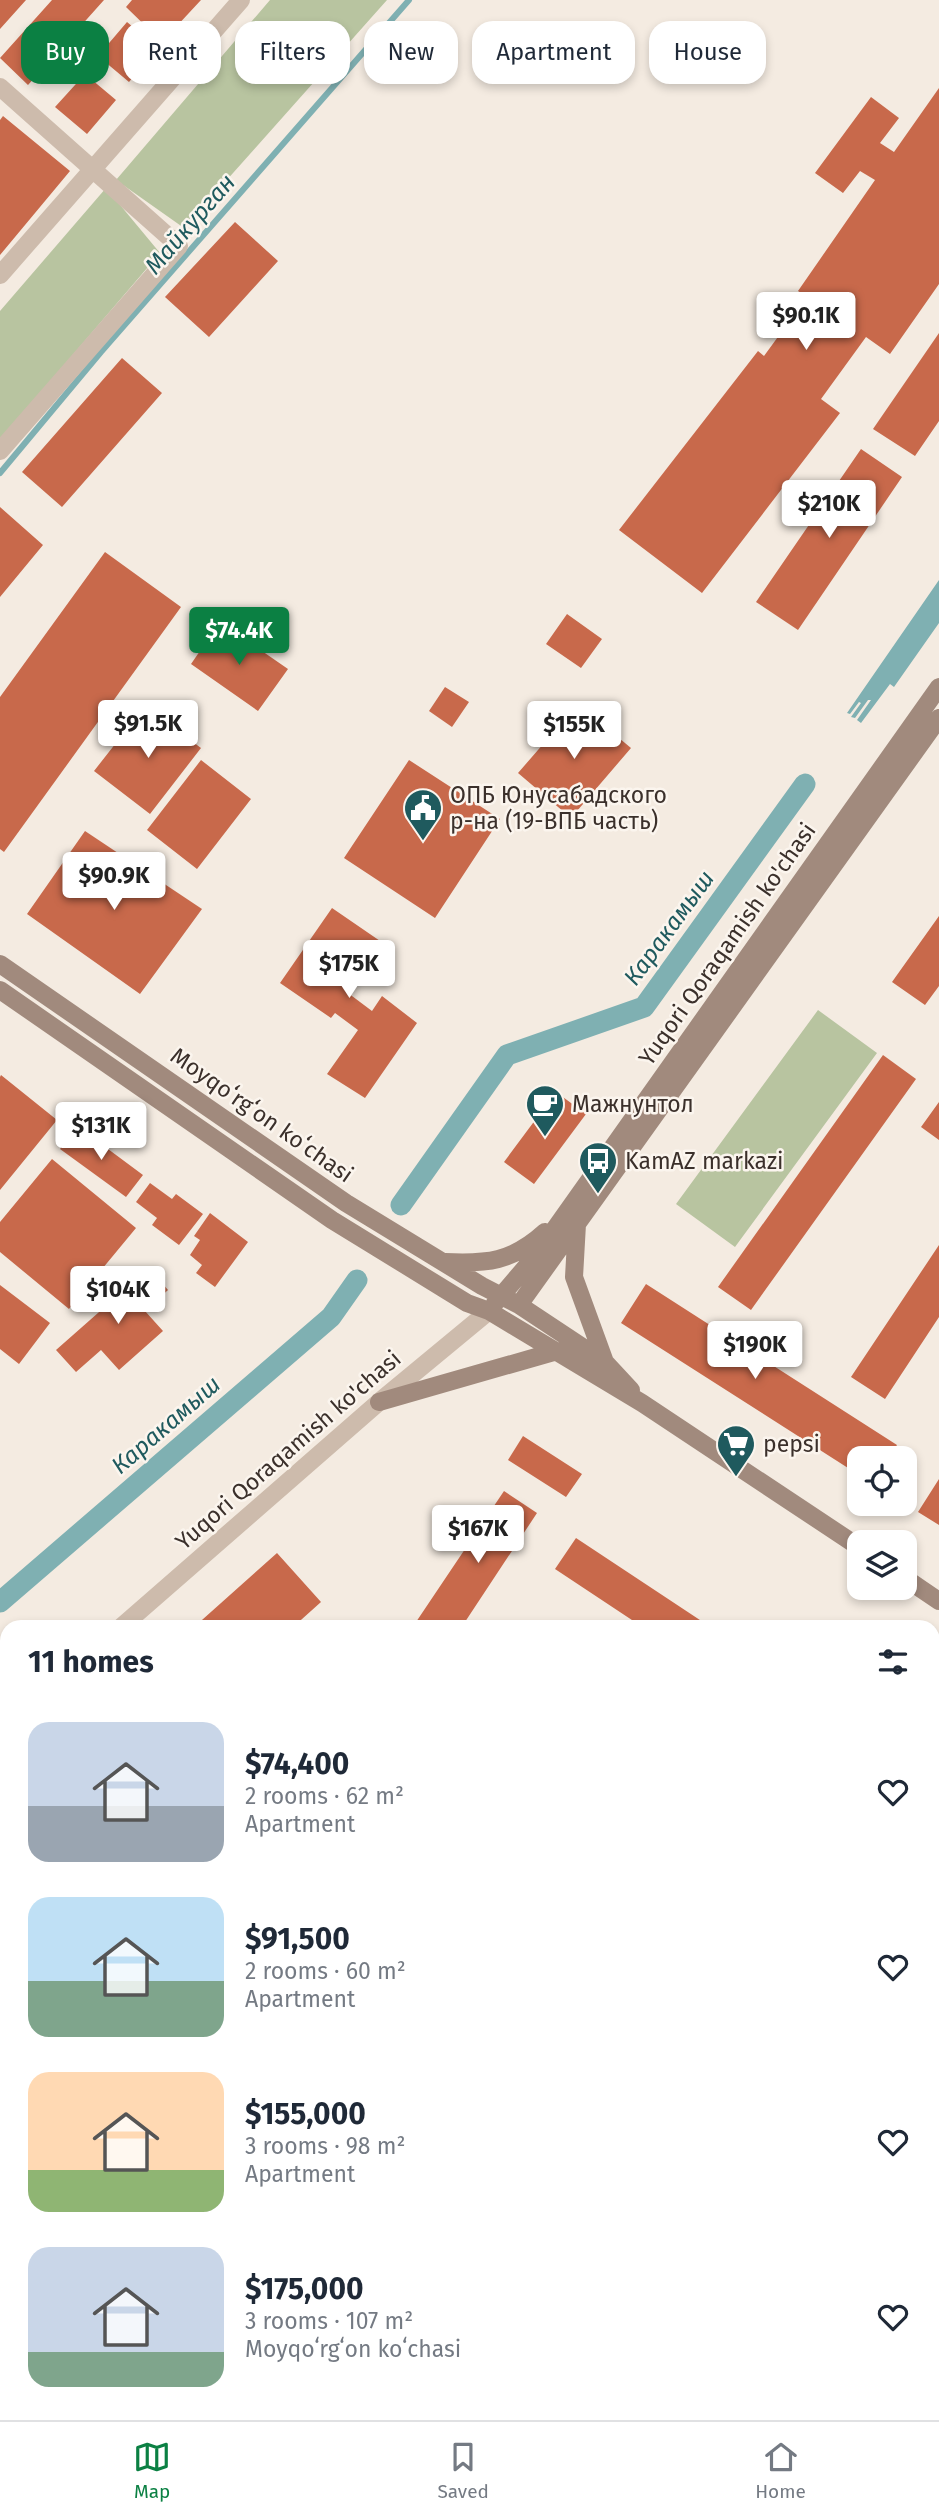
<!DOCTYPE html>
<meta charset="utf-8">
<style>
:root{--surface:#fff;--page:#f2f2f3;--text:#1f2937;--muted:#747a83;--line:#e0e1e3;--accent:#0b8043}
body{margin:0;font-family:"Fira Sans",sans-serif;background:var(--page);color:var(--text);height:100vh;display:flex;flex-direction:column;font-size:26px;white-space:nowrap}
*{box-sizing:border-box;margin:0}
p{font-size:23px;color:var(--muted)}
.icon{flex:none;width:38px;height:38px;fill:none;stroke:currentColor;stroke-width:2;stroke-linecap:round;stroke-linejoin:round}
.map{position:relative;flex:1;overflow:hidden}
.side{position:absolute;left:0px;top:1620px;width:940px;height:800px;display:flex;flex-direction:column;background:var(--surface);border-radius:21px 21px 0 0;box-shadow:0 4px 10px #0003}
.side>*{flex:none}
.top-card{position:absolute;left:21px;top:21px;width:898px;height:63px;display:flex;gap:14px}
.tools{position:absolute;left:847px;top:1446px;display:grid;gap:14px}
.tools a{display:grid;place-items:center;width:70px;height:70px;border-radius:14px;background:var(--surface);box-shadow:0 4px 10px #0003;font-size:35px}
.price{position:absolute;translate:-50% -60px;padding:0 16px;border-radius:7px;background:#fff;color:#222;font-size:23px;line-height:46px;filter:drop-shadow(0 2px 4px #0008)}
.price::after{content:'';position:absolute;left:50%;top:42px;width:21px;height:16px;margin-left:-10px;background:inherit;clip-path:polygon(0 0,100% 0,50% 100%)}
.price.active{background:var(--accent);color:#fff}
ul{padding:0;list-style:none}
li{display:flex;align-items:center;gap:21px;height:175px;padding:0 28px}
li span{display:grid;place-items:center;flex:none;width:196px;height:140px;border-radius:21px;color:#555}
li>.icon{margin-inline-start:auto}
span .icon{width:84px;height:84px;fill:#fffc;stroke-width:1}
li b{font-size:30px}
h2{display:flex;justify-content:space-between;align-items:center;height:84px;padding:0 28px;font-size:30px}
.chip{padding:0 24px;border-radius:21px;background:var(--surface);box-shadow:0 4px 10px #0003;font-size:24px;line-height:63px}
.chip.active{background:var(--accent);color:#fff}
.dock{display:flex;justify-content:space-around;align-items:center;height:98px;border-top:2px solid var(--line);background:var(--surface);font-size:19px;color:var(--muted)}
.dock a{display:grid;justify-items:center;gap:4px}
.dock .active{color:var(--accent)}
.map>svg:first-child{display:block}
</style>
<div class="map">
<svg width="939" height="2420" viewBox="0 0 939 2420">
<rect width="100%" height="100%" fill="#f4ebe1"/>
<path fill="#b8c4a0" d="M270,0H387L184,228L116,180Z
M106,188L160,253L0,440V311Z
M818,1010L877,1053L735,1247L676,1204Z"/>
<path fill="#7fb0b2" d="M939,580V623L894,687L890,684L861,723L857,720L871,700H868L855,718L851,717L861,703L859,702L850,714L847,713Z"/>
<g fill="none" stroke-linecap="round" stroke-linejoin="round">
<path stroke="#7fb0b2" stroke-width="6" d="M0,473L101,352L409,0"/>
<path stroke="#7fb0b2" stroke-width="21" d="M401,1205L507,1055L644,1007L805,784
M0,1602L331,1317L357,1280"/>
</g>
<path fill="#c8694b" d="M0,0H26L0,29Z
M52,0H104L28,85L0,58Z
M132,0H201L162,42L126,7Z
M127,22L158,48L129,82L98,56Z
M85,74L116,100L87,134L55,107Z
M939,88V284L890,354L866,337L821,399L840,413L702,593L619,530L758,351L764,356L807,297L798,291L875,180L860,171L843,193L815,173L871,97L899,118L880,143L894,152Z
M3,116L70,171L0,255V120Z
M235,222L278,261L209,337L165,297Z
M939,333V421L915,456L873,429Z
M122,358L162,393L62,507L22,472Z
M861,449L902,477L798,630L756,602Z
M0,507L43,545L0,597Z
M105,552L181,607L4,852L0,849V697Z
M567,614L602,639L581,668L546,644Z
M220,622L288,669L258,711L191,664Z
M445,687L469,702L452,727L429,711Z
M578,704L631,748L571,818L518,773Z
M145,706L201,748L150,814L94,771Z
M201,760L251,799L197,869L147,830Z
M409,760L500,819L435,918L344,858Z
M85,831L202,909L140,994L27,914Z
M332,908L383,943L348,993L372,1011L382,996L417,1023L365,1098L327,1074L358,1030L335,1013L331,1018L280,983Z
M939,916V986L925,1005L892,982Z
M883,1055L916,1079L751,1310L718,1287Z
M1,1075L57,1120L0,1190V1077Z
M556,1092L586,1114L534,1184L504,1162Z
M939,1102V1140L921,1127Z
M77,1126L143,1175L126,1197L60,1149Z
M52,1159L136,1228L69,1309L0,1252V1222Z
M150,1183L172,1199L176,1194L203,1214L179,1245L152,1225L157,1218L136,1202Z
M210,1213L248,1242L215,1287L196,1273L202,1265L190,1255L200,1240L194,1236Z
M939,1245V1317L885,1399L851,1377Z
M149,1268L168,1290L145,1311L163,1331L119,1370L101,1350L76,1372L56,1350Z
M646,1284L897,1445L889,1458H859V1475L621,1323Z
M0,1285L50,1323L19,1364L0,1349Z
M523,1436L582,1474L566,1497L508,1460Z
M939,1479V1525L918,1512Z
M504,1491L537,1513L461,1628H412Z
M576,1538L712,1628H644L555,1569Z
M277,1553L321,1602L292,1628H193Z
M933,1699L939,1703V1749L933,1745Z
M7,1955V2011L0,2017V1961Z
M933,2189L939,2193V2234L933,2230Z
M0,2229L7,2232V2245L0,2260Z
M939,2288V2337L933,2347V2298Z
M0,2327L7,2331V2364L0,2375Z
M218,2413H253L264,2420H214Z"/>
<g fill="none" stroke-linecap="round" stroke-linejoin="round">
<path stroke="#cdbbac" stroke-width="18" d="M0,87L179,246L0,451
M0,275L241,0
M120,1628L379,1402L489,1311
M0,1735L7,1729"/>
<path stroke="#a18a7d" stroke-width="18" d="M0,964L346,1203L482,1286L519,1305L605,1362L631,1390
M0,990L332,1220L467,1303L489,1311L642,1403L859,1547
M577,1224L574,1277L605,1362
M445,1262C487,1264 512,1262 545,1232
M495,1303L537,1254L939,687
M519,1305L939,718
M379,1402L557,1351
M905,1578L939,1601"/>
</g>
<defs>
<symbol id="civic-pin" viewBox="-11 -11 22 30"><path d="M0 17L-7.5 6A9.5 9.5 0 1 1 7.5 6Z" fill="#1f5a5e" stroke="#fbf5ee"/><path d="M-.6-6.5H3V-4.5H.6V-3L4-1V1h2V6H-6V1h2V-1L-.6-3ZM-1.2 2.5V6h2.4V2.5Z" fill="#fff"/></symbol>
<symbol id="cafe-pin" viewBox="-11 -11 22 30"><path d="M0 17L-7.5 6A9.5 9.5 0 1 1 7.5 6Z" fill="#1f5a5e" stroke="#fbf5ee"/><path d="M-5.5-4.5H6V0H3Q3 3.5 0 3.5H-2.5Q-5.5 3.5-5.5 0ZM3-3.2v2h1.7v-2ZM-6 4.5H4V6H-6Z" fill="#fff"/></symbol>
<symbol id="bus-pin" viewBox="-11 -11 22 30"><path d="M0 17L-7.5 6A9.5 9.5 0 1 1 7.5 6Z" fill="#1f5a5e" stroke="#fbf5ee"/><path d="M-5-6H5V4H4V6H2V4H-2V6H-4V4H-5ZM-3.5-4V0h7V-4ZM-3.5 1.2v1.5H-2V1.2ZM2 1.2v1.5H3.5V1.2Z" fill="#fff"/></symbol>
<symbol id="supermarket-pin" viewBox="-11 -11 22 30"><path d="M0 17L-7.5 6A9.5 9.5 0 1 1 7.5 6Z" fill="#1f5a5e" stroke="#fbf5ee"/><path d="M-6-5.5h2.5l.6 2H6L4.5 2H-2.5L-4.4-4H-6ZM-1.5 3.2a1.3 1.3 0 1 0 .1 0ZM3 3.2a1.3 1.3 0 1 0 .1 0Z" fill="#fff"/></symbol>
</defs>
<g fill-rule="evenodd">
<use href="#civic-pin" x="401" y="786" width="44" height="60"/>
<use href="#cafe-pin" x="523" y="1082" width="44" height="60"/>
<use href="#bus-pin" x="576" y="1139" width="44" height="60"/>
<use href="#supermarket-pin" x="714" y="1422" width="44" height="60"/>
</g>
<g text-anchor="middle" stroke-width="5" stroke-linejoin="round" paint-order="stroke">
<g font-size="23" fill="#3b302b" stroke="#fbf5ee" text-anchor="start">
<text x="450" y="803">ОПБ Юнусабадского<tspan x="450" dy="26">р-на (19-ВПБ часть)</tspan></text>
<text x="572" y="1112">Мажнунтол</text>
<text x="625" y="1169">KamAZ markazi</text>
<text x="763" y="1452">pepsi</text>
</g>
<g font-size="23" fill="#3b302b" stroke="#fbf5ee">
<text transform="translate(727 944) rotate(-55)" y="8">Yuqori Qoraqamish ko'chasi</text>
<text transform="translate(262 1115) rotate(35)" y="8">Moyqoʻrgʻon koʻchasi</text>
<text transform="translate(288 1450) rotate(-41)" y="8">Yuqori Qoraqamish ko'chasi</text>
</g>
<g font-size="24" font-style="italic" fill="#1f5a5e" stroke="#fbf5ee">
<text transform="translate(190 224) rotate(-49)" y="8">Майкурган</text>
<text transform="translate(669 928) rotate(-54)" y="8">Каракамыш</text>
<text transform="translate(166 1425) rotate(-41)" y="8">Каракамыш</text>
</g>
</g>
</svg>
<div class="tools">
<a><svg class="icon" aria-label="locate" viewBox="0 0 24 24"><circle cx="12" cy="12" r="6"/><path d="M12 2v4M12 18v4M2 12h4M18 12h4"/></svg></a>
<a><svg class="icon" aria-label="layers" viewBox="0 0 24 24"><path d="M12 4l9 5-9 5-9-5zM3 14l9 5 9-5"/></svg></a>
</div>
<b class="price" style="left:806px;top:352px">$90.1K</b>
<b class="price" style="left:829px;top:540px">$210K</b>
<b class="price active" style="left:239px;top:667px">$74.4K</b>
<b class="price" style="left:148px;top:760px">$91.5K</b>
<b class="price" style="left:574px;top:761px">$155K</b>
<b class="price" style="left:114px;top:912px">$90.9K</b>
<b class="price" style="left:349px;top:1000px">$175K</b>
<b class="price" style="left:101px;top:1162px">$131K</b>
<b class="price" style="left:118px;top:1326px">$104K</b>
<b class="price" style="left:755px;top:1381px">$190K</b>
<b class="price" style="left:478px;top:1565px">$167K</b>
<div class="top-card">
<a class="chip active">Buy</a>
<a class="chip">Rent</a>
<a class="chip">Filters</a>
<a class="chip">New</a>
<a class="chip">Apartment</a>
<a class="chip">House</a>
</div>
<section class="side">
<h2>11 homes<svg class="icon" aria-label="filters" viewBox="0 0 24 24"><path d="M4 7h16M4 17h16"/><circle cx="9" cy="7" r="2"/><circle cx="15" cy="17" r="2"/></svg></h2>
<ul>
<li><span style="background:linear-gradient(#c9d6e8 60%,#9aa5b1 0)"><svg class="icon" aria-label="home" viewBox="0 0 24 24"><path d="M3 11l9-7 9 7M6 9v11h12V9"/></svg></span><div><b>$74,400</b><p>2 rooms · 62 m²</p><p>Apartment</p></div><svg class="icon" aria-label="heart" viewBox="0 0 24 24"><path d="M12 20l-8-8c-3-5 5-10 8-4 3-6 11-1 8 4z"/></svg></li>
<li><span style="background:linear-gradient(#bfe0f5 60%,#7fa58c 0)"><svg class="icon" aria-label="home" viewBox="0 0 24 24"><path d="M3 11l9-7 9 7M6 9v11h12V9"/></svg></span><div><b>$91,500</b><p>2 rooms · 60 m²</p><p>Apartment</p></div><svg class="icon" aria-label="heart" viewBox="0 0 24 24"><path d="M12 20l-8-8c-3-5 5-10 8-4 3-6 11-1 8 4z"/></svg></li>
<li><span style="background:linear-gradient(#ffd9b3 70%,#8fb573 0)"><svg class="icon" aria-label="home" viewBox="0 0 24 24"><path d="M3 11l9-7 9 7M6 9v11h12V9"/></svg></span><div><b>$155,000</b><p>3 rooms · 98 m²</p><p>Apartment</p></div><svg class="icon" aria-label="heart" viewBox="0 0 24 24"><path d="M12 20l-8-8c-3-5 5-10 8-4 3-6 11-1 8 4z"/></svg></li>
<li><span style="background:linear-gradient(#c9d6e8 75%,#7fa58c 0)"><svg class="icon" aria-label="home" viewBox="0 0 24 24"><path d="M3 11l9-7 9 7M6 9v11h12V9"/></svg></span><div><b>$175,000</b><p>3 rooms · 107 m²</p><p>Moyqoʻrgʻon koʻchasi</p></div><svg class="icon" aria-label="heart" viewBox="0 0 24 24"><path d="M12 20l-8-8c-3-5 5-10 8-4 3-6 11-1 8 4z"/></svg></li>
</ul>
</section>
</div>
<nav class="dock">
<a class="active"><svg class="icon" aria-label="map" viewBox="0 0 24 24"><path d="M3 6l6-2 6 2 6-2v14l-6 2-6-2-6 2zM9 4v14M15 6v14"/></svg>Map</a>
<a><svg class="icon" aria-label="saved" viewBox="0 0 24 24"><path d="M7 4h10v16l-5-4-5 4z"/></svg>Saved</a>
<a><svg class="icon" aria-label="home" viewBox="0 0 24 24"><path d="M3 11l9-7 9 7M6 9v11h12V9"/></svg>Home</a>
</nav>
